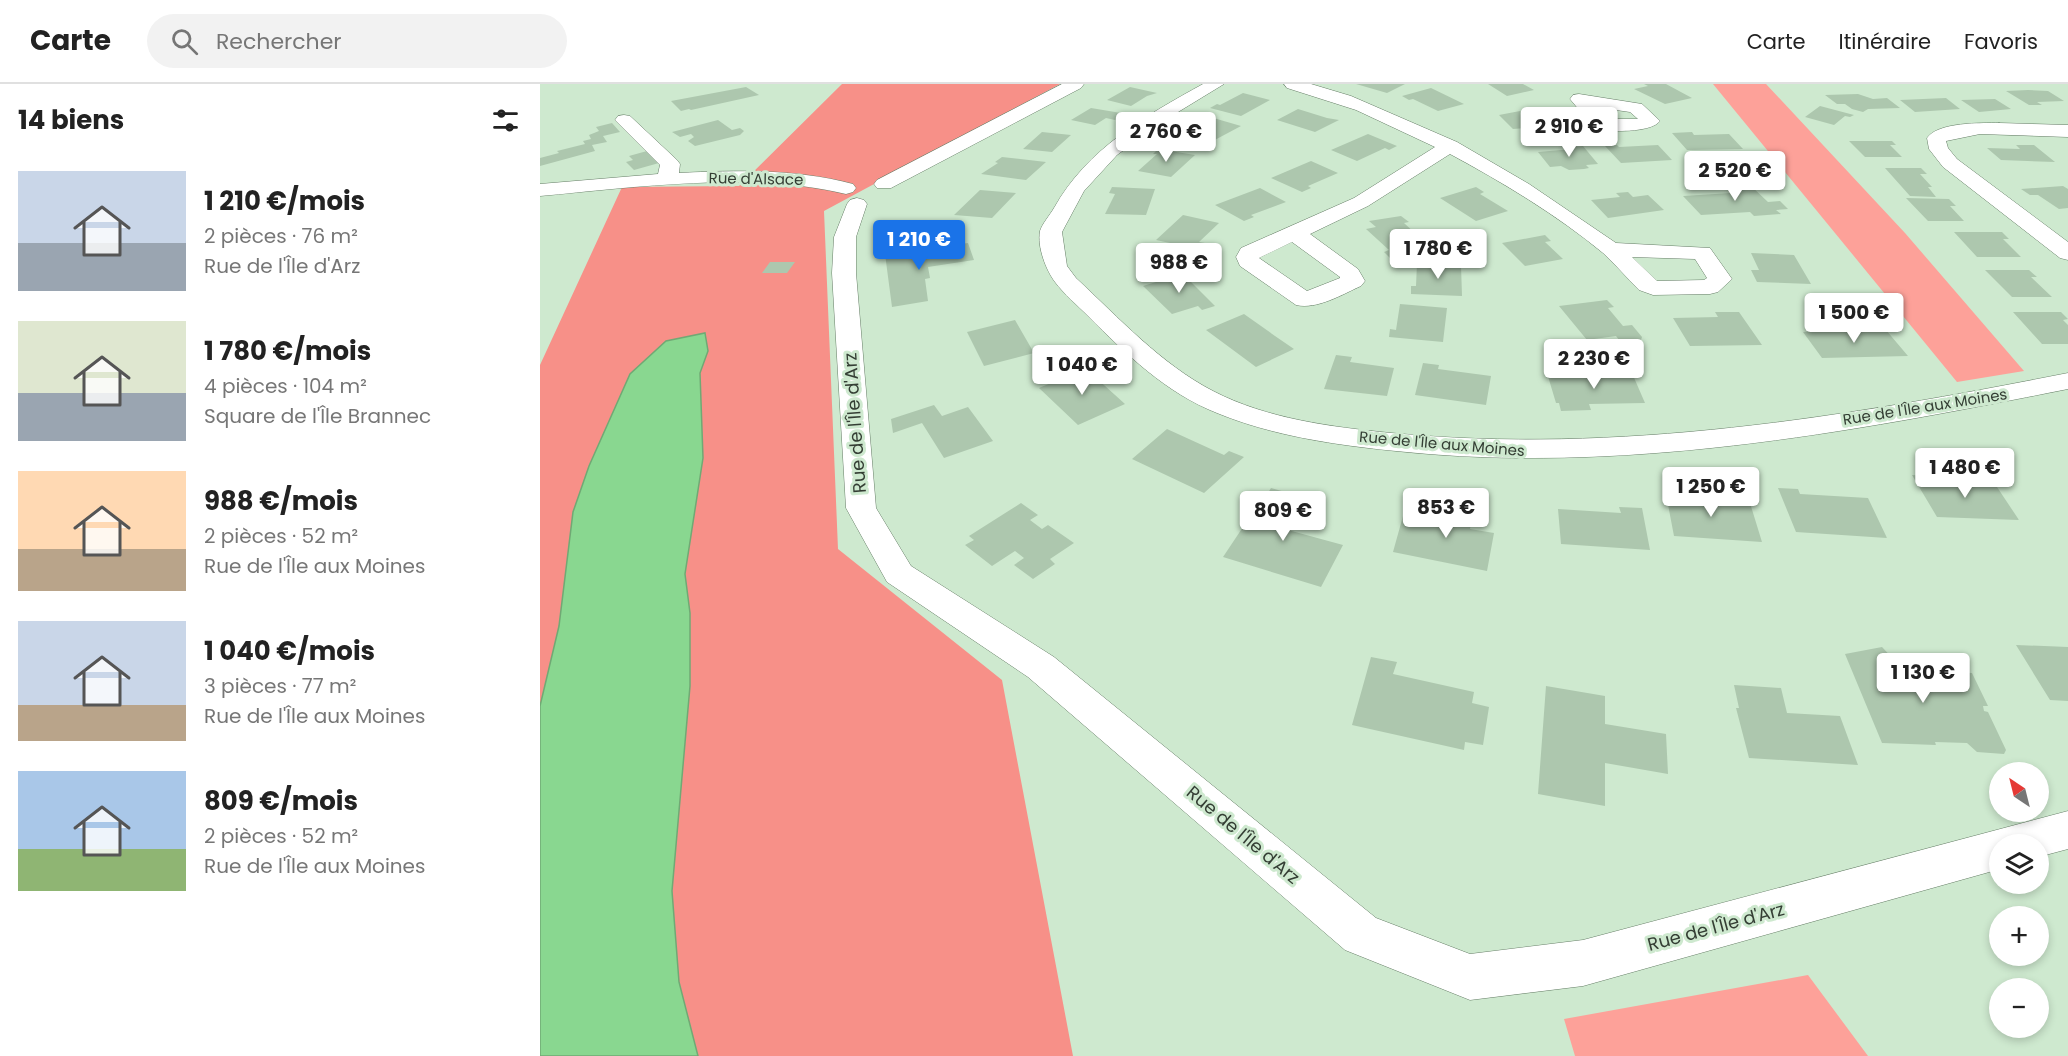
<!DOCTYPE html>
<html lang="fr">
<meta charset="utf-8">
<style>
:root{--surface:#fff;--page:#f2f2f2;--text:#222;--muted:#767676;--line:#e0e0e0;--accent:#1a73e8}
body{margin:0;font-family:Poppins,sans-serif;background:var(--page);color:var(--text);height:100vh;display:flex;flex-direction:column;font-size:22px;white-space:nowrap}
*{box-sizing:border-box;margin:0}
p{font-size:20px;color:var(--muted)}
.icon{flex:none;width:33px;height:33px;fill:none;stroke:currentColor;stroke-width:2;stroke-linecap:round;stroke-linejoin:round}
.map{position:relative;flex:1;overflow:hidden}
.drawer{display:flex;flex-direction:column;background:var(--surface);width:540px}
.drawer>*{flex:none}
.needle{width:39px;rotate:325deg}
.tools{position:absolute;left:1449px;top:678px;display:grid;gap:12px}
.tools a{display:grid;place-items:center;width:60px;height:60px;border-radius:50%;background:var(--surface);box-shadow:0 3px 9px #0003;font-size:30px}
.price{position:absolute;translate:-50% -51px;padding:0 14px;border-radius:6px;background:#fff;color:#222;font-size:20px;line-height:39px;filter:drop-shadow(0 2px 3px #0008)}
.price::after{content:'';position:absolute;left:50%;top:36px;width:18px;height:14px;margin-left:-9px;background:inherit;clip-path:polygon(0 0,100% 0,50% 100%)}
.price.current{background:var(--accent);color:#fff}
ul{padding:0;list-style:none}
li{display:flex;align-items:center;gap:18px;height:150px;padding:0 18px}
li span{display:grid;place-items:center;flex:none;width:168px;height:120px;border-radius:0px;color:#555}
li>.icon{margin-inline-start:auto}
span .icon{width:72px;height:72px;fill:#fffc;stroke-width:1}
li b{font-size:26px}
h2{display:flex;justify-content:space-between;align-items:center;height:72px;padding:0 18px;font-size:26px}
header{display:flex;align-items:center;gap:36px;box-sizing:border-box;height:84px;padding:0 30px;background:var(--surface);border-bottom:2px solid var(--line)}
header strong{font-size:28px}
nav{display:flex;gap:33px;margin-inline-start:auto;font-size:21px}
.search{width:420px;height:54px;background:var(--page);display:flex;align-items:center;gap:15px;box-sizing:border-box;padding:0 21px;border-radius:33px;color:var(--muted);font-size:22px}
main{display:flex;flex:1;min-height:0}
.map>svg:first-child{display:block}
</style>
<header>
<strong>Carte</strong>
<div class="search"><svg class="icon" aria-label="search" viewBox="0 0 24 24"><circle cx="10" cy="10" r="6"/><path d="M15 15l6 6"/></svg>Rechercher</div>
<nav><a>Carte</a><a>Itinéraire</a><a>Favoris</a></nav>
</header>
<main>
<section class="drawer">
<h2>14 biens<svg class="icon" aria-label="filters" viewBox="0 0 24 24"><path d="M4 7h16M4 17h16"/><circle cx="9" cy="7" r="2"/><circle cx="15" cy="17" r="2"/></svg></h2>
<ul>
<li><span style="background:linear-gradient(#c9d6e8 60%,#9aa5b1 0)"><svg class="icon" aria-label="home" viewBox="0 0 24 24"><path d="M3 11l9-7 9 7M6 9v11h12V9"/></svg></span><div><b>1 210 €/mois</b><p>2 pièces · 76 m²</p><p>Rue de l'Île d'Arz</p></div></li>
<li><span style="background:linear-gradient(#dfe7d0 60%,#9aa5b1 0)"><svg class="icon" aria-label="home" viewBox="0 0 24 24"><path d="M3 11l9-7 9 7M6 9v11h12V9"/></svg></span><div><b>1 780 €/mois</b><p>4 pièces · 104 m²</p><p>Square de l'Île Brannec</p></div></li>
<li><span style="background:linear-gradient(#ffd9b3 65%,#b9a48a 0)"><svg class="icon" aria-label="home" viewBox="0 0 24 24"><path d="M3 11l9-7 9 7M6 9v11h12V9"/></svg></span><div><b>988 €/mois</b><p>2 pièces · 52 m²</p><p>Rue de l'Île aux Moines</p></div></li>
<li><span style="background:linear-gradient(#c9d6e8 70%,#b9a48a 0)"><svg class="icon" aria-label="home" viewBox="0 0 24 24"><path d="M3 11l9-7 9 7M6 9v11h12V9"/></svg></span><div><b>1 040 €/mois</b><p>3 pièces · 77 m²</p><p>Rue de l'Île aux Moines</p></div></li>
<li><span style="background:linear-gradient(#a9c7e8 65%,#8fb573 0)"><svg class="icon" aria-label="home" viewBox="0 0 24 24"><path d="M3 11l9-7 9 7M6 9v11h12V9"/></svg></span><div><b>809 €/mois</b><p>2 pièces · 52 m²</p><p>Rue de l'Île aux Moines</p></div></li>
</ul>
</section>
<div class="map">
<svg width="1528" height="972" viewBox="0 0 1528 972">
<rect width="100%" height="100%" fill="#cee9cf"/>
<path fill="#fda199" d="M1173,0H1226L1365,149L1484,287L1417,298Z
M1268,891L1328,972H1035L1024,935Z"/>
<path fill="#f79088" d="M302,0H520L284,127L298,465L462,596L533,972H0V281L82,103L199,102Z"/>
<path fill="#89d790" stroke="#70a974" stroke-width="1.5" d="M165,249L168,267L160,289L163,374L145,490L150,529V602L132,807L139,898L158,972H0V622L19,542L33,428L49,382L90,290L126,257Z"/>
<path fill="#adc7ae" d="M816,0H865L847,9Z
M948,0H983L994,6L967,12Z
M1104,0H1126L1152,14L1125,20L1094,5L1108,2Z
M206,3L219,11L151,26L149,25L141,27L131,17Z
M590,3L617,9L607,12L591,22L567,16Z
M891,4L924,20L898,27L873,15L869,16L862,12Z
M1488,6L1508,7L1524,17L1497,18L1502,21H1489L1466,7Z
M703,9L730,16L701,32L670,24L677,20L680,21Z
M1318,10L1333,15L1347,14L1360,24L1328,25L1323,28L1312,25L1305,20H1297L1285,11Z
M1406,14L1420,25L1375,28L1360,16Z
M1455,15L1471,25L1439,28L1421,16Z
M1280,22L1314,31L1310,33L1305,32L1294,41L1265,33Z
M551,24L575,28L584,30L575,36L566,34L555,41L531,36Z
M758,25L787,34L799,36L775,48L737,36Z
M980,27L982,29L1006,27L1020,41L973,45L959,31Z
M670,33L701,42L671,58L643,50Z
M178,36L192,46L200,44L204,47L200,51L155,62L148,57L154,53L151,50L140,53L132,48Z
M72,39L80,48L63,52L67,58L52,61L55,67L0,82V74L19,69L17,67L45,60L43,57L51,55L49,51L59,47L56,43Z
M502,48L531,51L512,68L483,65Z
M1152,48L1154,51L1189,50L1203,65L1147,66L1132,49Z
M828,50L857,62L849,66L845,64L817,77L791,66Z
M1309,57H1352L1356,61H1350L1362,73H1325Z
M1077,61L1079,63L1118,61L1132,76L1081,79L1065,62Z
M1476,61H1494L1515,78L1461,76L1447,64L1480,65Z
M1043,62L1058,80L1046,81L1049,84L1044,85L1029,86L1021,82L1010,83L998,68L1033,65L1031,63Z
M618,65L655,71L631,93L598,87L617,70H613Z
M107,67L119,79L94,86L86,78L93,76L89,72Z
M462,73L506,78L486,96L441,90L458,79L455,78Z
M771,77L798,89L768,102L771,104L762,108L731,94Z
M1345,84H1381L1387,90H1380L1392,103H1388L1396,113L1370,112Z
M1209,100L1228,118L1240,117L1248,125L1236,126L1241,130L1214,132L1210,128L1161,131L1143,112L1191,109L1184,102Z
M1523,102L1528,105V124L1519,125L1498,111H1490L1481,105Z
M572,103L615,105L606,131L565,130L575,110L569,109Z
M936,103L944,108L940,110L968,127L936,137L900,114Z
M720,104L746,118L711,131L714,133L704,137L675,121Z
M440,106L476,109L452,134L414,131Z
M1088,108L1093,113L1108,111L1124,126L1068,134L1051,116L1080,113L1076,109Z
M1366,114L1409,115L1416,122H1410L1424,137H1388Z
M643,131L679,139L659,158L665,159L658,165L616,156Z
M861,132L869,138L864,139L876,150L885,148L892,154L900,152L909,160L850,174L844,168L849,166L826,145L836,143L829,137Z
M342,142H358L354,149H338Z
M1414,148H1462L1469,155H1463L1481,173H1437Z
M1005,151L1011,157L1005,158L1023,175L985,182L962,159Z
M428,159L434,176L388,183L390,194L385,195L388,217L352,223L345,170Z
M1211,169L1254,171L1271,200L1217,198L1211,186H1219Z
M230,178H255L247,189H222Z
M877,179L921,181L922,212L871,210V202H876Z
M1445,186H1489L1497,193H1491L1512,213H1472Z
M648,188L655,194L649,196L675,222L662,226L658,222L632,230L603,202Z
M1067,216L1074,223L1068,224L1083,242L1092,241L1102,253L1101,256L1082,260L1076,252L1047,256L1019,222Z
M860,220L907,224L903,258L849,253L850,245L856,246Z
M1175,228H1199L1222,261L1150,262L1133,234L1178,233Z
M1473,228H1521L1528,235L1523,236L1528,241V260H1502Z
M704,230L735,252L754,265L716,283L666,246Z
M475,236L494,269L444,282L427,248Z
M1275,243H1293L1296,247L1346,246L1368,272L1282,274L1263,248L1278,247Z
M796,271L812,273L810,278L854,284L847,312L784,305Z
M883,279L899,281L898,285L951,292L946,321L875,311Z
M549,283L558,290L554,292L585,320L538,341L499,304Z
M1007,289H1092L1105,319L1049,320L1051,326L1021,327L1019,319H1016Z
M394,321L402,332L428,323L453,357L404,374L382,339L353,349L351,335Z
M627,345L684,371L689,367L704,373L664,409L592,375Z
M1372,391L1391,392L1393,395L1453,397L1479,436L1397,433Z
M731,404L770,415L756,439L752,438L748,446L803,461L781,503L683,473L709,434L712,435Z
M1238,404L1258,405L1260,410L1328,414L1347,454L1256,448Z
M1125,405L1145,407L1147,414L1210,419L1222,458L1134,452Z
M481,419L498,431L490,436L502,445L508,441L534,459L510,475L515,480L493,495L474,481L484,474L475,467L452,482L425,461L434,456L429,452Z
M895,420L934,426L930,445L954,449L947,487L853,468L863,432L891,437Z
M1079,423L1102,424L1110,466L1021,460L1018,425L1081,429Z
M1476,561L1528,563V617L1510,616Z
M1342,563L1358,580L1370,586L1432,589L1448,622H1443L1444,627L1448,628L1466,666L1464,670L1437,668L1427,659L1395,658L1396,661L1342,659L1305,570Z
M831,573L857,578L853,590L934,608L932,619L949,623L943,661L925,658L924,666L812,641Z
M1194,601L1241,604L1247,629L1300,632L1318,681L1209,674L1196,624H1199Z
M1006,602L1065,612V640L1126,650L1128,690L1065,679V722L998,710Z"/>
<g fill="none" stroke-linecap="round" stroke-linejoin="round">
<defs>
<path id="minor" d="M522,0H544L541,4L351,104H337L334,100L337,96Z
M663,0H684L620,39L577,71L544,107L522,148L527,182L536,194C579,234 621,280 673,307C727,335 792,343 851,349C1078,371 1306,333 1528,289V305C1307,349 1081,391 856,367C796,361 733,352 677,329C626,309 586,270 548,232C537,221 524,210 515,198C506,186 497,163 500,147C502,140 510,131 514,124C547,65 605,32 663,0Z
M744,0H771L811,12L917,58L989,100L1076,159L1170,164L1192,195L1178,208L1170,210L1113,211L1099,206C1087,194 1075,180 1063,169C1017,131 962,98 910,70L828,122L770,150L818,185L825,197L821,202C803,210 777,226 756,221L700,182L696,173L701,164L814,114L895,63L816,26L747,4ZM752,158L800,193V194L767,207L719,174ZM1092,173L1155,175L1167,194L1164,196L1117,197Z
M1039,10L1102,20L1120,37C1111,49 1069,48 1055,45L1030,15L1033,11ZM1055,23L1090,28L1098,35H1066Z
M84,31L90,32L137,76L140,80L139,89C197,86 256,85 313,100L316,104L313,108L306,110C212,87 96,103 0,112V100L118,90L120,81L75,36L78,32Z
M1459,39L1528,41V53L1440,50L1406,57L1408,64L1417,75L1528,158V176L1520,174L1403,83L1389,65L1387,54C1398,38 1441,39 1459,39Z
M317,114L324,116L327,120L316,153V189L336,424L371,482L514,573L836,834L930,870L1043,856L1528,727V765L1498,773V760H1460V785L1043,902L930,916L805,866L488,593L347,498L306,424L292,189L294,153L307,120L310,116Z"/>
</defs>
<use href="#minor" stroke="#667e67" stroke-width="1"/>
<use href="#minor" fill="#fff" fill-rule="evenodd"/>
</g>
<g text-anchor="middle" stroke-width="6" stroke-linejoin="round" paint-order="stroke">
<g font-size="15" fill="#343e34" stroke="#cee9cf">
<text transform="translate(216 95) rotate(1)" y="5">Rue d'Alsace</text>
<text transform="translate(1385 323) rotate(-9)" y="5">Rue de l'Île aux Moines</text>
<text transform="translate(902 360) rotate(5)" y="5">Rue de l'Île aux Moines</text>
</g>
<g font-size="18" fill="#343e34" stroke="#cee9cf">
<text transform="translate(315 339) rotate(-94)" y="6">Rue de l'Île d'Arz</text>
<text transform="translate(703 751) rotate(40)" y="6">Rue de l'Île d'Arz</text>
<text transform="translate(1176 843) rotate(-15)" y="6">Rue de l'Île d'Arz</text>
</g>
</g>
</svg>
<div class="tools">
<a><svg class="needle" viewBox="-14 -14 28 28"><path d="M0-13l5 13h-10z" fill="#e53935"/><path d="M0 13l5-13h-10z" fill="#767676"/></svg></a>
<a><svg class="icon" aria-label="layers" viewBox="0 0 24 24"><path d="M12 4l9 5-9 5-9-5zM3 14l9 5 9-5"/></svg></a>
<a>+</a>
<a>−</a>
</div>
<b class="price" style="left:1029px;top:74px">2 910 €</b>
<b class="price" style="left:626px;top:79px">2 760 €</b>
<b class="price" style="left:1195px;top:118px">2 520 €</b>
<b class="price current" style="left:379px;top:187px">1 210 €</b>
<b class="price" style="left:898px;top:196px">1 780 €</b>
<b class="price" style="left:639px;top:210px">988 €</b>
<b class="price" style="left:1314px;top:260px">1 500 €</b>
<b class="price" style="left:1054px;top:306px">2 230 €</b>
<b class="price" style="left:542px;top:312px">1 040 €</b>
<b class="price" style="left:1425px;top:415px">1 480 €</b>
<b class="price" style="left:1171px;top:434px">1 250 €</b>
<b class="price" style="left:906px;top:455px">853 €</b>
<b class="price" style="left:743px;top:458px">809 €</b>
<b class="price" style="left:1383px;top:620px">1 130 €</b>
</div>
</main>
